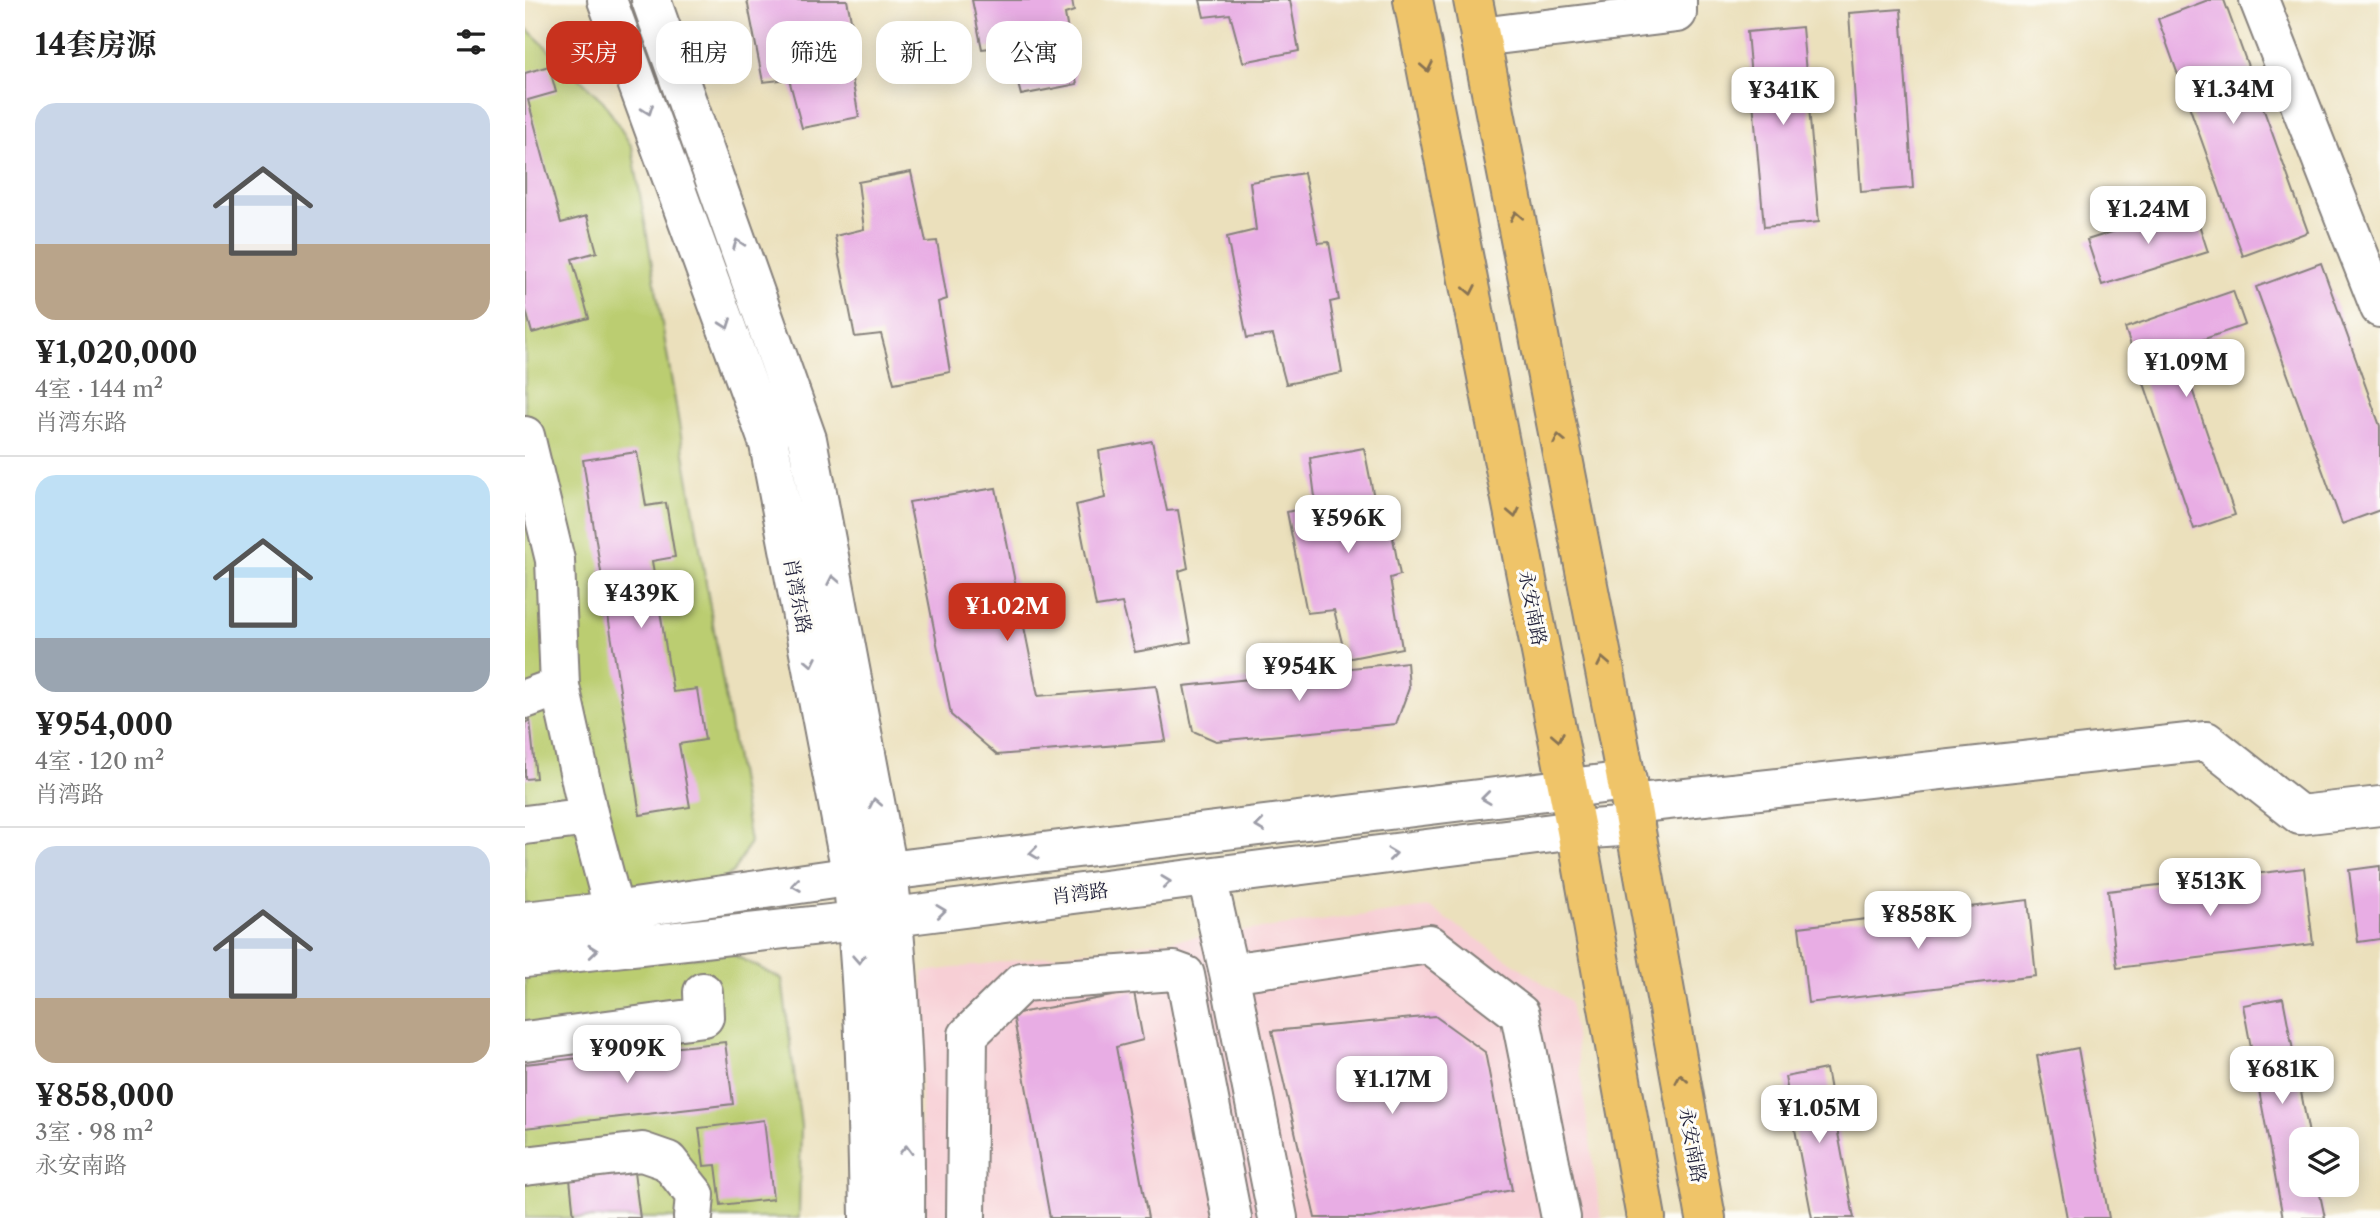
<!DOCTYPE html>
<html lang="zh">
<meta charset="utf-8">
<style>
:root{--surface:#fff;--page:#f6f6f6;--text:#222;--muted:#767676;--line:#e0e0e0;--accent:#c8321e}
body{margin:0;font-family:"Libre Caslon Text","Noto Serif SC",serif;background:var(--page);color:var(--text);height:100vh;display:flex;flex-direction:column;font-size:26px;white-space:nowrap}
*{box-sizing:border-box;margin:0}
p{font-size:23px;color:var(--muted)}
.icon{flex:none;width:38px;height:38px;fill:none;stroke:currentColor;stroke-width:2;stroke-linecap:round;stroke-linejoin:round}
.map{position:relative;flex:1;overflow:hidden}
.side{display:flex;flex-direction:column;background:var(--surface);width:525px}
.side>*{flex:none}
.hud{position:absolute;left:21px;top:21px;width:665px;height:63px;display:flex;gap:14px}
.fabs{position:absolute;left:1764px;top:1127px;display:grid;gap:14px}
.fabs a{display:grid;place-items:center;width:70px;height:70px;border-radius:14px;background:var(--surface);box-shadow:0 4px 18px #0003;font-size:35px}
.price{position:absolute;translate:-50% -60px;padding:0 16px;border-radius:14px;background:#fff;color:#222;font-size:23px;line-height:46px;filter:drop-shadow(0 2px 4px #0008)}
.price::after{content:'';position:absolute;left:50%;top:42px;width:21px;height:16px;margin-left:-10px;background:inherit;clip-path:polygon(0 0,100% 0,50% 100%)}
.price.on{background:var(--accent);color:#fff}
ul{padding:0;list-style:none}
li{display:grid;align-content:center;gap:14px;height:371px;padding:0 35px}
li+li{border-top:2px solid var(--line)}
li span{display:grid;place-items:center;height:217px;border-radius:21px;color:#555}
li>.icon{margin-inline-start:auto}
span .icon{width:126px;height:126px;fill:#fffc;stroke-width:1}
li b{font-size:30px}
h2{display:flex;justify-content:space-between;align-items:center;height:84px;padding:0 35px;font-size:30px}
.pill{padding:0 24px;border-radius:21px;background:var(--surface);box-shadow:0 4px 18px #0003;font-size:24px;line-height:63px}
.pill.on{background:var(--accent);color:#fff}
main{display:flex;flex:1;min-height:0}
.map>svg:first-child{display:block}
</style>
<main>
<section class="side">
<h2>14套房源<svg class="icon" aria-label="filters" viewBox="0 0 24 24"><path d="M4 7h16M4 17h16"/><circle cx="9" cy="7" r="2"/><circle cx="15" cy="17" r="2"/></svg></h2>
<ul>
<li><span style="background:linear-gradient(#c9d6e8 65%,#b9a48a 0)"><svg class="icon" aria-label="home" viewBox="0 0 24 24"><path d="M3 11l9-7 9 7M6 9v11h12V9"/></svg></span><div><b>¥1,020,000</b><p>4室 · 144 m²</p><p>肖湾东路</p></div></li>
<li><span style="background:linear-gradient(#bfe0f5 75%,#9aa5b1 0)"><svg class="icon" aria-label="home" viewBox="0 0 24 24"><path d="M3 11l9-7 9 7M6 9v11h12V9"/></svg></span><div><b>¥954,000</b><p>4室 · 120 m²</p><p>肖湾路</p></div></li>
<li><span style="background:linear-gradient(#c9d6e8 70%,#b9a48a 0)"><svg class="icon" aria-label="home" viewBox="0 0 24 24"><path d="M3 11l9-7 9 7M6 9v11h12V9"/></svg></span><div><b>¥858,000</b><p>3室 · 98 m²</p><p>永安南路</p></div></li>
</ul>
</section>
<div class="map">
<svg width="1855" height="1218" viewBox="0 0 1855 1218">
<rect width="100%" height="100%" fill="#fdfcf7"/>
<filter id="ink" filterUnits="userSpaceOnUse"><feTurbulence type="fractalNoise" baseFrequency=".0143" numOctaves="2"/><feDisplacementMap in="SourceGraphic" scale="14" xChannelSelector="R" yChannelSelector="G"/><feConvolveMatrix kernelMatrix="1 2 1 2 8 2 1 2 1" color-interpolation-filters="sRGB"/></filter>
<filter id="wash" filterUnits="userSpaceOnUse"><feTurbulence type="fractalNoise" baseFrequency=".00686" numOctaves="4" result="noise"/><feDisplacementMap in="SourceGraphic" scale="28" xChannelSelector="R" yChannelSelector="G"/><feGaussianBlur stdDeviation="1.57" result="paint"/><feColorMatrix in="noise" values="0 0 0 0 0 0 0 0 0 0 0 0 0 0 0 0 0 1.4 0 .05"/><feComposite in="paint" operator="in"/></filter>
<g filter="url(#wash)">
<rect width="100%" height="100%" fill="#ebe0bc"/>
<path fill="#f7cfd5" d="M904,907L1045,1001L1076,1218H394L398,972Z"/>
<path fill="#bbcd71" stroke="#6e7856" stroke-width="2" d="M0,27L79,102L107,147L225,842L209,871L183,890L0,910Z
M205,953L257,979L276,1126L274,1218H0V977Z"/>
<g id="blocks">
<path fill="#e8ade4" d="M222,0H322L331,44L321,47L334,117L277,128L264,79L238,82Z
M447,0H547L549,11L540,14L552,84L496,95L483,46L457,49Z
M675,0H765L774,51L718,62L705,14L679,17Z
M1683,0H1699L1783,232L1718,256L1633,19Z
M1376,9L1388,188L1336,192L1324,13Z
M1277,27L1294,222L1239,227L1222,32Z
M24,66L31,92L3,100L36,223L62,216L72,252L47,259L64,318L7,333L0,307V73Z
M386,172L401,242L412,241L422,299L413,302L425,372L369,383L356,334L330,337L310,236L339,229L333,182Z
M779,173L793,243L804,242L814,300L805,302L817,373L761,384L748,335L722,338L702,237L731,230L725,182Z
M1668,206L1683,252L1577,285L1562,240Z
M1796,263L1855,426V510L1817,524L1731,287Z
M1708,291L1720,325L1653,348L1710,515L1669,529L1600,328Z
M627,441L642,511L653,510L663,568L654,571L666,642L610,652L597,603L571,607L551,505L580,498L574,451Z
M839,448L853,518L864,517L875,575L865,578L877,648L821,659L809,610L782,613L762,512L791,505L785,458Z
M112,452L121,506L141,503L150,557L127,561L148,692L172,689L180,740L154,744L165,807L115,815L58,460Z
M471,488L513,696L631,686L641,741L472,755L426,715L384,502Z
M882,662L884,688L871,724L691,741L668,731L659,686Z
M5,720L11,778L0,779V723Z
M1855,866V939L1833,942L1824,870Z
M1779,868L1788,944L1592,968L1583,891Z
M1503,900L1511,976L1283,1003L1274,927Z
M609,992L618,1040L591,1047L623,1218H525L488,1014Z
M1758,998L1785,1139H1776V1185H1793L1800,1218H1758L1718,1005Z
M910,1016L960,1052L987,1190L845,1218H790L747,1031Z
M200,1042L208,1104L0,1128V1064Z
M1553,1048L1584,1218H1542L1512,1056Z
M1301,1069L1329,1218H1287L1260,1077Z
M239,1120L248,1199L196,1205L191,1165L179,1166L174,1128Z
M109,1172L115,1218L49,1217L45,1179Z"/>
</g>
</g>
<g filter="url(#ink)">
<use href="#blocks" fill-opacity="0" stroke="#86817c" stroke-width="2"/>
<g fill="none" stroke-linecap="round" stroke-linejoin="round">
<defs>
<path id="minor" d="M82,0L244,444L327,877C340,990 342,1105 344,1218
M126,0L282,439L363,871C376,986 381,1102 380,1218
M1734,0L1855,308
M955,37L1152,13V0
M0,436L30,560L35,686L0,699
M35,686L64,817L89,911
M1106,804L1681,741L1775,815L1855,806
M0,825L64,817
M682,877L704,973L753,1218
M0,921L89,911L363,871L1102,781
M0,958L368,917L1051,830L1110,826
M704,973L904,944L995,1014L1036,1218
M0,1041L179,1017L178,992
M0,1166L117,1152L143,1161L170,1195L168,1218
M441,1218L443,1035L497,982L649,971L660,975L707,1218"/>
<path id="major" d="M888,0L1051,830L1121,1218
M948,0L1106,804L1181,1218"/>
</defs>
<use href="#minor" stroke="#86817c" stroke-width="42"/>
<use href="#major" stroke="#86817c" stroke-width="42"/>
<use href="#minor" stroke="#fff" stroke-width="38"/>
<use href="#major" stroke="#efc469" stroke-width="38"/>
</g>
<defs><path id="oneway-chevron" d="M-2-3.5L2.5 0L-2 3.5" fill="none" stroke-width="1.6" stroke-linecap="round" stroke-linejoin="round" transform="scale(1.75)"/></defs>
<g stroke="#887352">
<use href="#oneway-chevron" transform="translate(902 67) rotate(79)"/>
<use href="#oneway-chevron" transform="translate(991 216) rotate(-101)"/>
<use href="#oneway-chevron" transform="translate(945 290) rotate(79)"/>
<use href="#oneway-chevron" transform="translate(1034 439) rotate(-101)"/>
<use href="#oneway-chevron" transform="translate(989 513) rotate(79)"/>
<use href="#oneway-chevron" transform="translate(1078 662) rotate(-101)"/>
<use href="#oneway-chevron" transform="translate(1033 737) rotate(79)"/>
<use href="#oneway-chevron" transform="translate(1156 1079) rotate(-100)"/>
</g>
<g stroke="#9c9ca7">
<use href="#oneway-chevron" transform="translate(123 110) rotate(70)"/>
<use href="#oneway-chevron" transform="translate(213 244) rotate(-110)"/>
<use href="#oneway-chevron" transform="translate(201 324) rotate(70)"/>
<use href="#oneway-chevron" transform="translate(308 580) rotate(-101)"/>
<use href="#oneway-chevron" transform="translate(286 662) rotate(79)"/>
<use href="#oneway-chevron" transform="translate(961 798) rotate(173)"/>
<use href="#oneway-chevron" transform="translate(350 803) rotate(-101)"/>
<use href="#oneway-chevron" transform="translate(735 826) rotate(173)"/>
<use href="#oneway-chevron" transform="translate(509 853) rotate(173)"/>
<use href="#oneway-chevron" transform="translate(867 854) rotate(-7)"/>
<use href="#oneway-chevron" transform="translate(641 882) rotate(-7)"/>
<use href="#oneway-chevron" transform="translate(271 885) rotate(172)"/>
<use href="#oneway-chevron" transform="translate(416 911) rotate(-7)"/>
<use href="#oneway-chevron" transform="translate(68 951) rotate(-6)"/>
<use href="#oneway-chevron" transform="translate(334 959) rotate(87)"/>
<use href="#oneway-chevron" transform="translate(381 1150) rotate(-89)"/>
</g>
</g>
<g text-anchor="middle" stroke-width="6" stroke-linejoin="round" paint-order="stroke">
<g font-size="19" fill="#22223b" stroke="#fdfcf7">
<text transform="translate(273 596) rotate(79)" y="7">肖湾东路</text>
<text transform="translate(1008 608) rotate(79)" y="7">永安南路</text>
<text transform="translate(555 893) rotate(-7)" y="7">肖湾路</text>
<text transform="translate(1168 1145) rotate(80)" y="7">永安南路</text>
</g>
</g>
</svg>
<div class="fabs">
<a><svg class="icon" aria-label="layers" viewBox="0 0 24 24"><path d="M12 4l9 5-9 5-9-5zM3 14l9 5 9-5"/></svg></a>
</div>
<b class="price" style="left:1708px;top:126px">¥1.34M</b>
<b class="price" style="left:1258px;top:127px">¥341K</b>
<b class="price" style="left:1623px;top:246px">¥1.24M</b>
<b class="price" style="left:1661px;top:399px">¥1.09M</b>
<b class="price" style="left:823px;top:555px">¥596K</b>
<b class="price" style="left:116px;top:630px">¥439K</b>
<b class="price on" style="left:482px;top:643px">¥1.02M</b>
<b class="price" style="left:774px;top:703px">¥954K</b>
<b class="price" style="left:1685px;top:918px">¥513K</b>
<b class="price" style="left:1393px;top:951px">¥858K</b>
<b class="price" style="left:102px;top:1085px">¥909K</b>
<b class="price" style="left:1757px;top:1106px">¥681K</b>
<b class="price" style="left:867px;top:1116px">¥1.17M</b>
<b class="price" style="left:1294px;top:1145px">¥1.05M</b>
<div class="hud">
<a class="pill on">买房</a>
<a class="pill">租房</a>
<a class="pill">筛选</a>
<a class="pill">新上</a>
<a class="pill">公寓</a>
</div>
</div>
</main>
